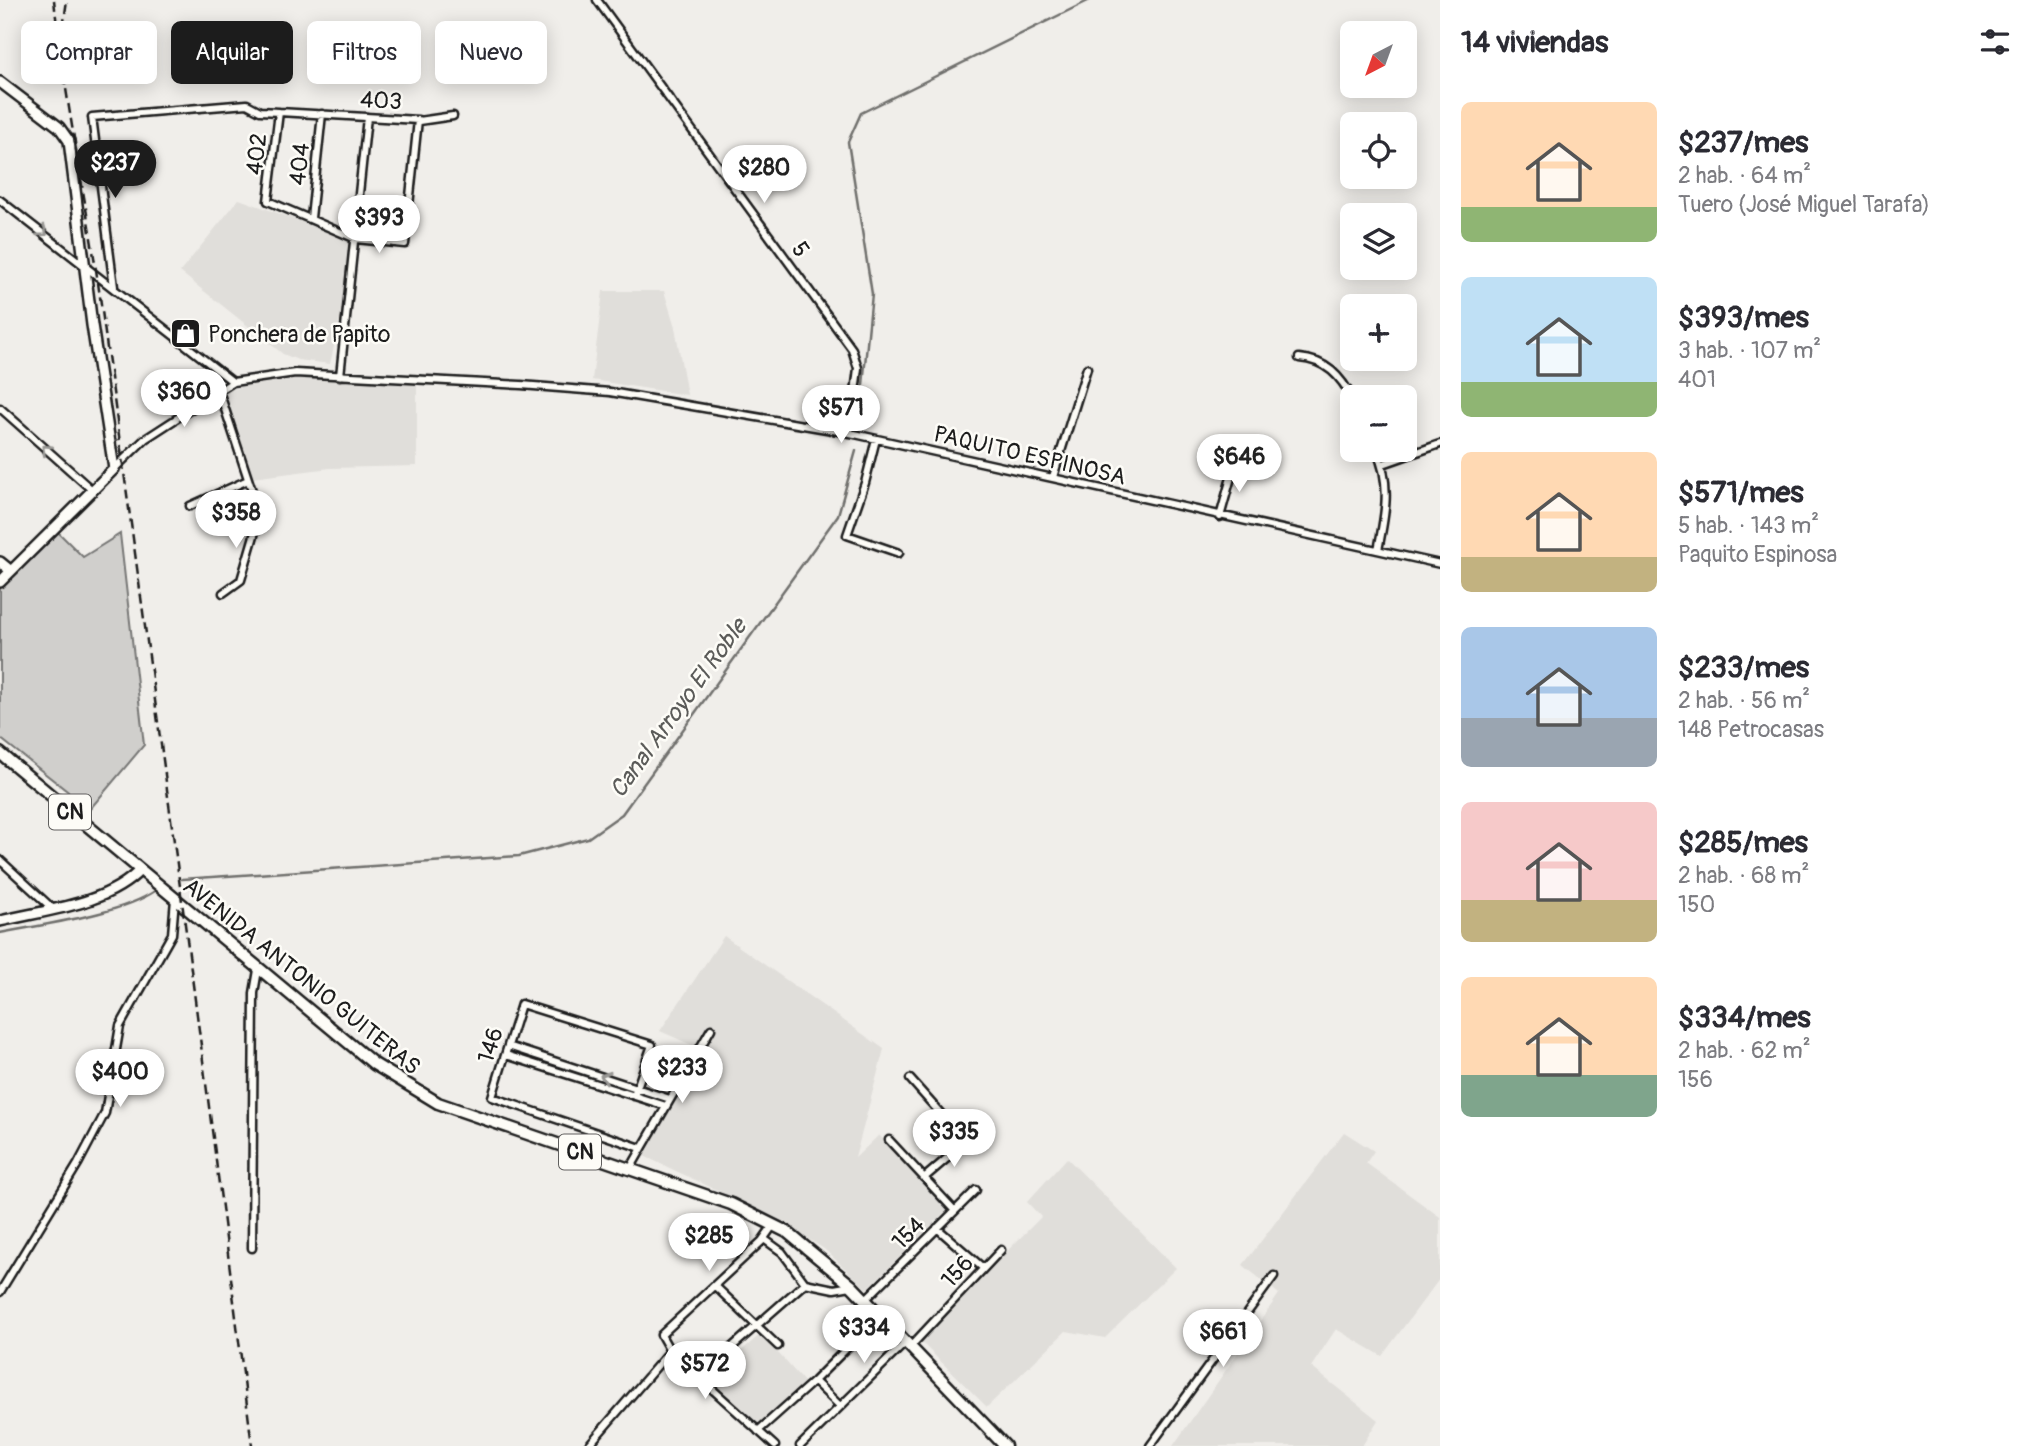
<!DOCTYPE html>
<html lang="es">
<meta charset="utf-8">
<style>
:root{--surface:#fff;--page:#f7f7f7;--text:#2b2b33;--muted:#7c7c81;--accent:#1c1c1c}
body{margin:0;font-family:Pangolin,sans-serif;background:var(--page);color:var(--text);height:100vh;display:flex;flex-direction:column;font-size:26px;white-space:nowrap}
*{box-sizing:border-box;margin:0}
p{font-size:23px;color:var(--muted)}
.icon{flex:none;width:38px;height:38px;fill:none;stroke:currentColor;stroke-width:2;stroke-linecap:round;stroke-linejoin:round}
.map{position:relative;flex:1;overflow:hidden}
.side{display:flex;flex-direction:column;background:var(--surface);width:595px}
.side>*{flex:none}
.banner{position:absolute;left:21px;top:21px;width:665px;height:63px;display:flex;gap:14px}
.needle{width:46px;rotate:221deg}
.controls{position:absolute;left:1340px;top:21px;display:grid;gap:14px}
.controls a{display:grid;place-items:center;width:77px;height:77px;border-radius:10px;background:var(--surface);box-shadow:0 4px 18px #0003;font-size:35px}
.price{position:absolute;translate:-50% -60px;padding:0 16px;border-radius:24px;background:#fff;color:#222;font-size:23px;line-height:46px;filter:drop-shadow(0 2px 4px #0008)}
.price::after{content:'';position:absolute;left:50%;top:42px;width:21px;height:16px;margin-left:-10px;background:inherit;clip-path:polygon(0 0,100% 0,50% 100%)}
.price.active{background:var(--accent);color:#fff}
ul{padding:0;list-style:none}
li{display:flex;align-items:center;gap:21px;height:175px;padding:0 21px}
li span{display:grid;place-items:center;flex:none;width:196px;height:140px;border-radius:10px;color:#555}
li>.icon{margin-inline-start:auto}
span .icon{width:84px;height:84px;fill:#fffc;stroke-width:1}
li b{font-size:30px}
h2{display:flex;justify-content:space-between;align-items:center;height:84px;padding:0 21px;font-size:30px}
.pill{padding:0 24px;border-radius:10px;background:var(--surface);box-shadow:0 4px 18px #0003;font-size:24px;line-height:63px}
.pill.active{background:var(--accent);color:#fff}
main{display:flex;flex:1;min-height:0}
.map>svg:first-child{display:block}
</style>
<main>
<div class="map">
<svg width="1440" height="1446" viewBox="0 0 1440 1446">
<rect width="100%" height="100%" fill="#f0eeea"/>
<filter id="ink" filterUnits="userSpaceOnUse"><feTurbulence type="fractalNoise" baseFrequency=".0143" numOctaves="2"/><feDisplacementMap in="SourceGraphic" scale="14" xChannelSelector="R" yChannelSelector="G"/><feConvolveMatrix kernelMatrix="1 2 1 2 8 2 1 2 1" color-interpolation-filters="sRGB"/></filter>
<g filter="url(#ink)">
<path fill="#e0deda" d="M239,199L358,242L330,364L298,360L283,354L180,272Z
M603,291H664L675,327L687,395L592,380Z
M298,374L417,382V466L330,468L252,478L223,391Z
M724,936L884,1049L855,1158L879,1135L948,1209L867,1289L824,1249L774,1217L644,1156L703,1050L660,1031Z
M1344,1132L1374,1151L1366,1163L1440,1217V1278L1382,1356L1336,1329L1311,1367L1378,1420L1362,1446H1173L1279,1294L1243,1265Z
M1067,1158L1176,1268L1105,1338L1066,1331L987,1407L919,1340L1041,1217L1027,1202Z
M761,1334L807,1385L757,1429L706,1381Z"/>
<path fill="#d0cfcc" stroke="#767674" stroke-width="2" d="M56,530L83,557L120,534L144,745L90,809L0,738V587Z"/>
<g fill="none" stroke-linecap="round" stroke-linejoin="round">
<path stroke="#706f6d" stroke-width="2.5" d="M859,425L872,294L848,142L861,113L1090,0
M182,879L519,856L588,838L622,814L838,515L856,451
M0,933C44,924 119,915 155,891"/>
<defs>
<path id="street" d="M597,0L852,349L858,368L850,433
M419,121L453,116
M0,200L233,382
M311,218L322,114
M114,287L92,117L247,104L260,111L279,112L418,120L405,244L356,239L268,201L279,112
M1299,358C1326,360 1341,376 1353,400
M340,376L367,117
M219,391L260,515L241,580L223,593
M0,408L92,490
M876,439L865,483L847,535L899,553
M1376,450C1392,483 1385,516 1378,550
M1383,464L1440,444
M114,469L145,439L233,382L295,373L521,385L610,392L850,433L1440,564
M1053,477L1087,368
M190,506L248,480
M1220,517L1235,463
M0,860L52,908
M508,1046L670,1099
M506,1055L666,1106
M910,1079L965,1141
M634,1096L652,1045L521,1004L492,1097L641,1148
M889,1140L955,1211
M630,1169L711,1029
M924,1178L987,1124
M774,1224L762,1241L661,1335L670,1351L775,1446
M937,1228L983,1268
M764,1239L782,1252L805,1283
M252,1248L254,993L258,970
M805,1283L834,1289L851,1286
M715,1286L778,1346
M0,1292L78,1164L105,1113L120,1026L172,934L175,899
M865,1300L976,1190
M910,1347L1001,1250
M699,1376L805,1283
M814,1381L840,1406
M758,1431L814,1381L860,1335
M588,1446L670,1351
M800,1446L906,1342
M1150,1446L1274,1276"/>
<path id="secondary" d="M0,82L59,127L69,141L92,325L114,469L0,582
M0,562L11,571
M0,921C45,910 107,905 140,870"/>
<path id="primary" d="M0,753L374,1064L438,1103L731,1204L787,1232L851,1285L1005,1446"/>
</defs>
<use href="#street" stroke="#1c1c1c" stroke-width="11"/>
<use href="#secondary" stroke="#1c1c1c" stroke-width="14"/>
<use href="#primary" stroke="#1c1c1c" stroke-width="15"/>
<use href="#street" stroke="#fdfcf7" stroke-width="6"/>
<use href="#secondary" stroke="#fdfcf7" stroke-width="9"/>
<use href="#primary" stroke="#fdfcf7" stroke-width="10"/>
<path stroke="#1c1c1c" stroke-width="2.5" stroke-dasharray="10 5" stroke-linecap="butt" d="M54,0C66,109 90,217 104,326C155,699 206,1072 252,1446
M63,28L67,0"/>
</g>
<defs><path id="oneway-chevron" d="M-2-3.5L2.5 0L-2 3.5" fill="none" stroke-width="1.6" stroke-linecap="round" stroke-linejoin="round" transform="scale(1.75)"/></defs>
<g stroke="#989794">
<use href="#oneway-chevron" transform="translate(43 232) rotate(37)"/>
<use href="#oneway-chevron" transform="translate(46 449) rotate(-138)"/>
<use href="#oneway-chevron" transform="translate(605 1077) rotate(-162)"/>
</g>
</g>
<defs>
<symbol id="shop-square" viewBox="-11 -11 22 22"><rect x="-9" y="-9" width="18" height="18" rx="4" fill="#1c1c1c" stroke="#fdfcf7"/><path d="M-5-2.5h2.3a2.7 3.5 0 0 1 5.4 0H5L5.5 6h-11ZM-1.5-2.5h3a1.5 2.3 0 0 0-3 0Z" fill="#fff"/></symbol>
</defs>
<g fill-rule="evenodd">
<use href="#shop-square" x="168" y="316" width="35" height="35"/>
</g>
<g text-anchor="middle" stroke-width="5" stroke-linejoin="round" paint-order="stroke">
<g fill="#fdfcf7" stroke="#605f5e" stroke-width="2">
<rect x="49" y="794.5" width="42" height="35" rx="5"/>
<rect x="559" y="1134.5" width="42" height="35" rx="5"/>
</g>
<g font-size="21" font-weight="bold" fill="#1c1c1c">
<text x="70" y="819">CN</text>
<text x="580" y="1159">CN</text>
</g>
<g font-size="23" fill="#1c1c1c" stroke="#fdfcf7">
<text transform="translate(381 100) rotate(3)" y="8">403</text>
<text transform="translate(256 154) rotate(-83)" y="8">402</text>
<text transform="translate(299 164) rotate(-84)" y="8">404</text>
<text transform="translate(801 249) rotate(54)" y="8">5</text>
<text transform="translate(1030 455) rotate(13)" y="8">PAQUITO ESPINOSA</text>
<text transform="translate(302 976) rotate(39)" y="8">AVENIDA ANTONIO GUITERAS</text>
<text transform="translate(490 1045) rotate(-72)" y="8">146</text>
<text transform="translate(908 1233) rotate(-45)" y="8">154</text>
<text transform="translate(957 1271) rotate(-47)" y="8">156</text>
</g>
<g font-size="23" fill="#1c1c1c" stroke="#fdfcf7" text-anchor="start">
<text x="208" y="342">Ponchera de Papito</text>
</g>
<g font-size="24" font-style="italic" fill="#5b5b59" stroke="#fdfcf7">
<text transform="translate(678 708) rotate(-54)" y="8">Canal Arroyo El Roble</text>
</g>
</g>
</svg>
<div class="controls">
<a><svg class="needle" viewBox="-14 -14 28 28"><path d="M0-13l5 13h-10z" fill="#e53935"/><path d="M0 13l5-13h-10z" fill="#7c7c81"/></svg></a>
<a><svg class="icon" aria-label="locate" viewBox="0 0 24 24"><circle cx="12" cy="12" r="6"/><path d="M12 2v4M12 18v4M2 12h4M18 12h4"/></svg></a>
<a><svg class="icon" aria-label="layers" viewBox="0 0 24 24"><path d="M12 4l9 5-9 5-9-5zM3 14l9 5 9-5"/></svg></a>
<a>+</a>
<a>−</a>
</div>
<b class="price active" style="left:115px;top:200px">$237</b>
<b class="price" style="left:764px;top:205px">$280</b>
<b class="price" style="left:379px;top:255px">$393</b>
<b class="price" style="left:184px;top:429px">$360</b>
<b class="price" style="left:841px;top:445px">$571</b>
<b class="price" style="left:1239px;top:494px">$646</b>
<b class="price" style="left:236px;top:550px">$358</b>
<b class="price" style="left:682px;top:1105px">$233</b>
<b class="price" style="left:120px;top:1109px">$400</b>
<b class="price" style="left:954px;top:1169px">$335</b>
<b class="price" style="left:709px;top:1273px">$285</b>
<b class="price" style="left:864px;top:1365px">$334</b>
<b class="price" style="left:1223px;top:1369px">$661</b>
<b class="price" style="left:705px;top:1401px">$572</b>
<div class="banner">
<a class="pill">Comprar</a>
<a class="pill active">Alquilar</a>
<a class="pill">Filtros</a>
<a class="pill">Nuevo</a>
</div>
</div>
<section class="side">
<h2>14 viviendas<svg class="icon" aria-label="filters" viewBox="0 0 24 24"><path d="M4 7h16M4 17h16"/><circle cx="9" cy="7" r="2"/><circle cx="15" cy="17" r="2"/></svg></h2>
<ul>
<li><span style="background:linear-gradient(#ffd9b3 75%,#8fb573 0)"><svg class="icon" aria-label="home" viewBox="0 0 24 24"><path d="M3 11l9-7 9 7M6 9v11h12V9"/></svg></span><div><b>$237/mes</b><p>2 hab. · 64 m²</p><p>Tuero (José Miguel Tarafa)</p></div></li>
<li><span style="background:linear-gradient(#bfe0f5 75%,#8fb573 0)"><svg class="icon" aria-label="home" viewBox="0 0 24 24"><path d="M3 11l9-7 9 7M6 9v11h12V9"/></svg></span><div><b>$393/mes</b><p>3 hab. · 107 m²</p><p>401</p></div></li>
<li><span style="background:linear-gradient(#ffd9b3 75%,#c2b280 0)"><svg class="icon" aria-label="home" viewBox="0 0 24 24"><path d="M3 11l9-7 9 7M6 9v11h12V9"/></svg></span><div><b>$571/mes</b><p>5 hab. · 143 m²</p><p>Paquito Espinosa</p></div></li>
<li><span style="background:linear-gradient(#a9c7e8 65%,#9aa5b1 0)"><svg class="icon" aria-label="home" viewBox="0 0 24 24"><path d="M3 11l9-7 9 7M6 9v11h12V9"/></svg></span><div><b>$233/mes</b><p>2 hab. · 56 m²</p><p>148 Petrocasas</p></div></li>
<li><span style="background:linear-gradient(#f6c9c9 70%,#c2b280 0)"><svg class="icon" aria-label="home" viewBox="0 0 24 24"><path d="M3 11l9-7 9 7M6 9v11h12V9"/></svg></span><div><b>$285/mes</b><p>2 hab. · 68 m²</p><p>150</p></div></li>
<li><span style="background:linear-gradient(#ffd9b3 70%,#7fa58c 0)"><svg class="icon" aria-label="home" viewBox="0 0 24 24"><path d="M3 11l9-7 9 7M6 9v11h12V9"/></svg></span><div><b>$334/mes</b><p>2 hab. · 62 m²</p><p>156</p></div></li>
</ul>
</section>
</main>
